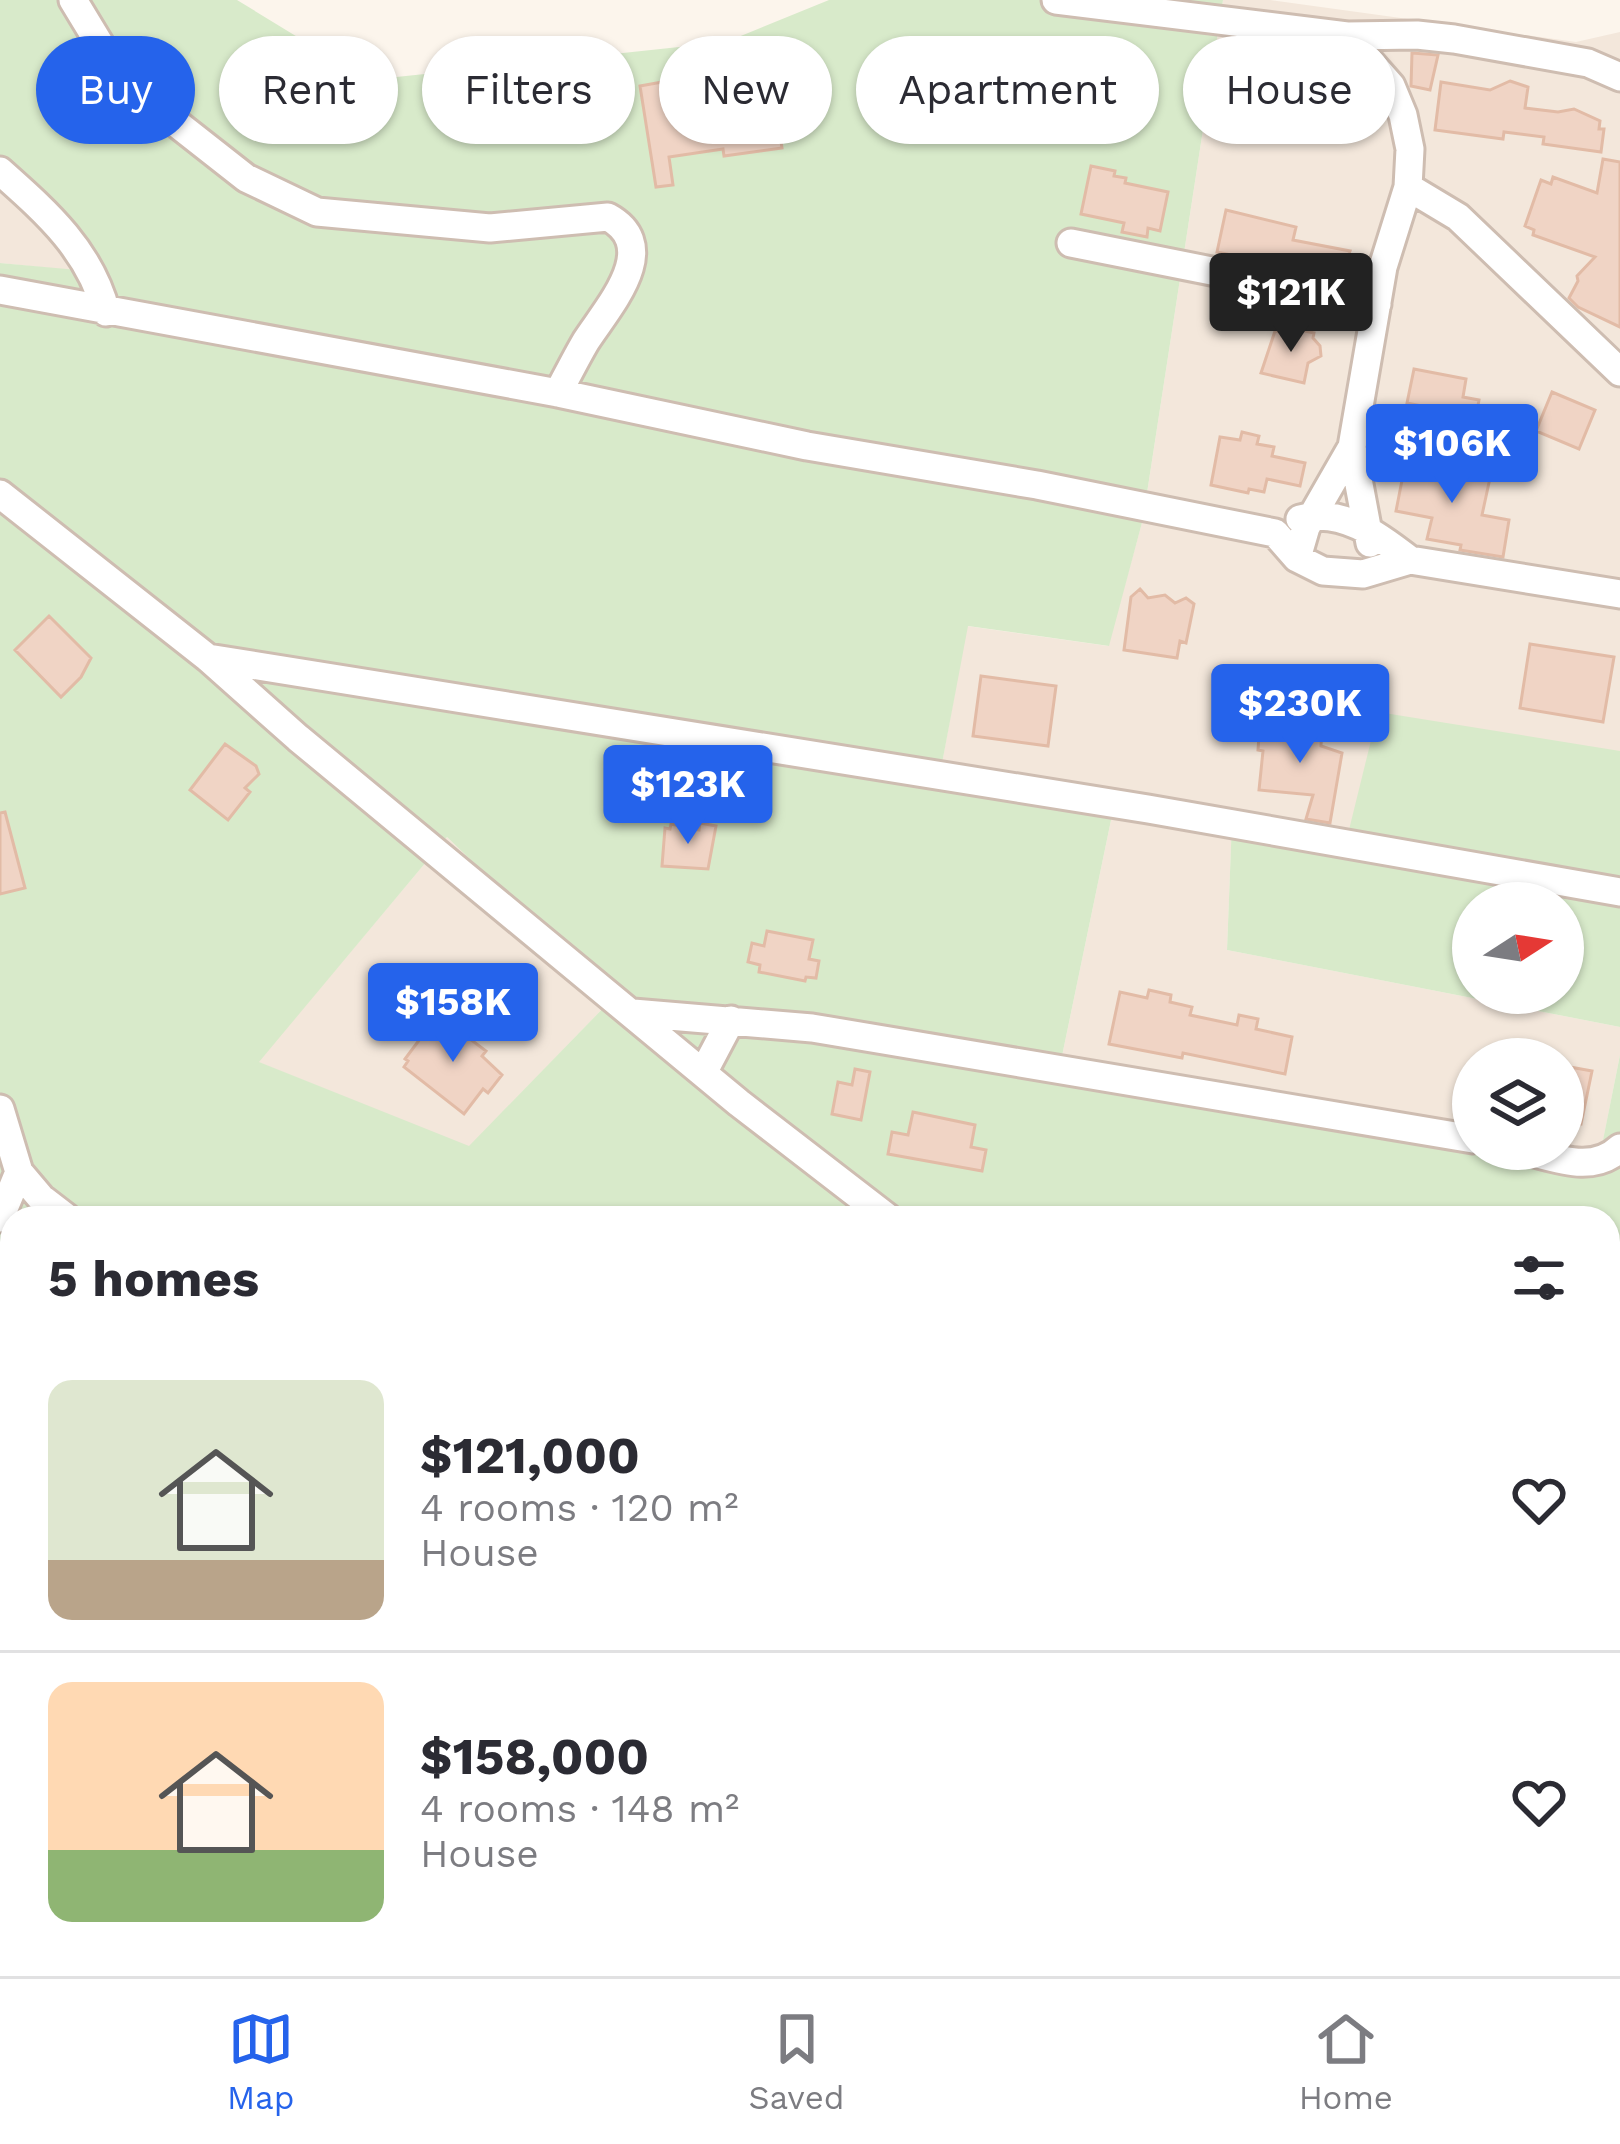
<!DOCTYPE html>
<meta charset="utf-8">
<style>
:root{--surface:#fff;--page:#f7f7f7;--text:#2b2b33;--muted:#7c7c81;--line:#e1e1e2;--accent:#2563eb}
body{margin:0;font-family:"Work Sans",sans-serif;background:var(--page);color:var(--text);height:100vh;display:flex;flex-direction:column;font-size:45px;white-space:nowrap}
*{box-sizing:border-box;margin:0}
p{font-size:39px;color:var(--muted)}
.icon{flex:none;width:66px;height:66px;fill:none;stroke:currentColor;stroke-width:2;stroke-linecap:round;stroke-linejoin:round}
.map{position:relative;flex:1;overflow:hidden}
.panel{position:absolute;left:0px;top:1206px;width:1620px;height:771px;display:flex;flex-direction:column;background:var(--surface);border-radius:36px 36px 0 0;box-shadow:0 3px 9px #0004}
.panel>*{flex:none}
.banner{position:absolute;left:36px;top:36px;width:1548px;height:108px;display:flex;gap:24px}
.needle{width:78px;rotate:78deg}
.fabs{position:absolute;left:1452px;top:882px;display:grid;gap:24px}
.fabs a{display:grid;place-items:center;width:132px;height:132px;border-radius:50%;background:var(--surface);box-shadow:0 3px 9px #0004;font-size:60px}
.price{position:absolute;translate:-50% -102px;padding:0 27px;border-radius:12px;background:var(--accent);color:#fff;font-size:39px;line-height:78px;filter:drop-shadow(0 3px 6px #0008)}
.price::after{content:'';position:absolute;left:50%;top:72px;width:36px;height:27px;margin-left:-18px;background:inherit;clip-path:polygon(0 0,100% 0,50% 100%)}
.price.selected{background:#222;color:#fff}
ul{padding:0;list-style:none}
li{display:flex;align-items:center;gap:36px;height:300px;padding:0 48px}
li+li{border-top:3px solid var(--line)}
li span{display:grid;place-items:center;flex:none;width:336px;height:240px;border-radius:24px;color:#555}
li>.icon{margin-inline-start:auto}
span .icon{width:144px;height:144px;fill:#fffc;stroke-width:1}
li b{font-size:51px}
h2{display:flex;justify-content:space-between;align-items:center;height:144px;padding:0 48px;font-size:51px}
.chip{padding:0 42px;border-radius:54px;background:var(--surface);box-shadow:0 3px 9px #0004;font-size:42px;line-height:108px}
.chip.selected{background:var(--accent);color:#fff}
.menu{display:flex;justify-content:space-around;align-items:center;height:168px;border-top:3px solid var(--line);background:var(--surface);font-size:33px;color:var(--muted)}
.menu a{display:grid;justify-items:center;gap:6px}
.menu .selected{color:var(--accent)}
.map>svg:first-child{display:block}
</style>
<div class="map">
<svg width="1620" height="1976" viewBox="0 0 1620 1976">
<rect width="100%" height="100%" fill="#fcf5ec"/>
<path fill="#f3e7db" d="M1223,0H1270L1576,42L1620,32V751L1348,839L1232,821L1227,950L1620,1027V1055L1597,1171L1497,1149H1563V1059H1473V1144L1062,1056L1115,801L940,774L967,626L1108,646L1143,519Z
M0,169L79,271L0,263Z
M447,837L613,998L469,1147L258,1062Z
M142,1965H1338L1349,1976H161Z"/>
<path fill="#d8eaca" fill-rule="evenodd" d="M0,0H237L368,80L726,42L829,0H1223L1143,519L1109,646L968,626L940,774L1115,801L1062,1056L1473,1144V1149H1497L1597,1170L1620,1055V1976H1349L1338,1965H1608V1218H12V1676L0,1690V263L78,270L0,169ZM447,837L613,998L469,1146L259,1062Z
M1378,712L1620,751V1027L1227,950L1232,820L1347,838ZM1473,903H1563V993H1473Z
M0,1739L12,1758V1965H142L161,1976H0Z"/>
<path fill="#f0d4c5" stroke="#e2bba6" stroke-width="3" d="M1123,52L1124,77L1083,79L1082,55Z
M1412,53L1438,55L1430,90L1411,86Z
M1232,74L1254,79L1253,83L1268,86V90L1293,96L1286,133L1222,125L1223,119L1217,117L1225,79L1231,81Z
M750,78L751,84L763,83L768,118L777,116L782,148L724,156L723,149L669,157L673,185L656,187L640,86L662,82L666,113L717,105L714,84Z
M1510,81L1528,87L1525,108L1558,112L1574,109L1600,121L1599,129H1604L1601,152L1543,144L1544,137L1504,132L1503,139L1435,130L1441,82L1490,90Z
M1603,159L1620,162V327L1578,307L1569,298L1578,281L1577,276L1595,257L1533,235L1534,230L1525,226L1541,180L1551,184L1553,177L1597,193Z
M1091,166L1115,171L1114,176L1126,178L1125,183L1168,192L1160,231L1148,228L1147,237L1122,232L1124,223L1081,214Z
M1226,210L1296,227L1293,240L1350,251L1340,278L1217,252Z
M1287,327L1314,333L1313,338L1320,346L1321,356L1308,363L1304,383L1261,373L1275,331L1286,333Z
M1414,369L1466,379L1463,397L1479,400L1474,426L1424,414L1426,407L1407,403Z
M1552,392L1595,410L1579,449L1536,431Z
M1242,432L1259,436L1257,444L1274,447L1272,456L1305,463L1300,486L1267,479L1264,492L1249,489L1248,493L1211,485L1220,437L1240,440Z
M1421,456L1465,465L1464,472L1490,478L1482,515L1509,520L1503,557L1460,550L1461,545L1427,539L1432,518L1396,511L1406,460L1420,463Z
M1140,589L1148,598L1165,595L1175,603L1186,598L1194,604L1186,643L1180,641L1177,658L1124,650L1131,597Z
M49,616L91,658L81,677L61,697L15,650Z
M1530,644L1614,657L1603,722L1520,708Z
M981,676L1056,686L1048,746L973,736Z
M1260,722L1322,728L1321,746L1342,753L1330,823L1306,819L1313,795L1259,790L1263,751L1258,750Z
M225,744L256,766L259,774L245,788L250,792L228,820L190,790Z
M5,812L25,888L0,894V813Z
M700,823L716,826L708,869L662,866L665,828L670,829L671,824L699,830Z
M767,931L813,940L809,959L819,961L816,978L806,977L805,981L759,972L760,965L748,962L752,943L764,946Z
M1149,990L1171,995L1170,1002L1192,1007L1190,1015L1237,1025L1239,1015L1258,1019L1256,1029L1292,1037L1285,1074L1183,1053L1182,1058L1109,1044L1120,992L1147,998Z
M456,1018L475,1033L470,1039L486,1051L482,1056L502,1075L488,1093L483,1089L464,1114L404,1067L408,1061L405,1059L423,1035L427,1037L440,1020L449,1027Z
M1570,1067L1592,1071L1581,1124L1563,1120V1073L1568,1074Z
M855,1069L870,1072L861,1120L832,1114L838,1082L852,1085Z
M913,1112L975,1125L971,1147L986,1150L982,1171L888,1154L892,1132L908,1135Z"/>
<g fill="none" stroke-linecap="round" stroke-linejoin="round">
<defs>
<path id="minor" d="M73,0L110,61L176,123L246,178L317,212L490,228L608,217C663,247 608,307 586,341C576,358 567,376 558,393
M1056,0L1347,36L1417,35L1454,39L1588,63L1620,77
M0,171C46,212 90,250 106,312
M1408,187L1458,217L1620,372
M1071,243L1377,304
M0,290L558,393L807,446L1037,485L1275,533L1297,558L1323,571L1363,574L1410,560L1620,594
M1352,447L1370,543
M0,494L208,658L298,738L739,1103L888,1218
M1300,519C1341,507 1378,535 1410,560
M1297,558L1306,527L1352,447L1383,267L1408,187L1410,149L1403,115L1391,86L1347,36
M208,658L1148,809L1620,892
M633,1013L812,1028L1473,1139
M703,1073L731,1020
M0,1109L19,1172L0,1218
M1519,1149C1554,1157 1592,1175 1620,1148
M19,1172L41,1198L67,1218
M0,1278L12,1273
M1608,1448L1620,1450
M1608,1793L1620,1802
M0,1867L12,1875
M111,1965L118,1976
M980,1965L993,1976
M1347,1965L1363,1976
M1380,1976H1394"/>
</defs>
<use href="#minor" stroke="#cebdb1" stroke-width="33"/>
<use href="#minor" stroke="#fff" stroke-width="27"/>
</g>
</svg>
<div class="fabs">
<a><svg class="needle" viewBox="-14 -14 28 28"><path d="M0-13l5 13h-10z" fill="#e53935"/><path d="M0 13l5-13h-10z" fill="#7c7c81"/></svg></a>
<a><svg class="icon" aria-label="layers" viewBox="0 0 24 24"><path d="M12 4l9 5-9 5-9-5zM3 14l9 5 9-5"/></svg></a>
</div>
<b class="price selected" style="left:1291px;top:355px">$121K</b>
<b class="price" style="left:1452px;top:506px">$106K</b>
<b class="price" style="left:1300px;top:766px">$230K</b>
<b class="price" style="left:688px;top:847px">$123K</b>
<b class="price" style="left:453px;top:1065px">$158K</b>
<div class="banner">
<a class="chip selected">Buy</a>
<a class="chip">Rent</a>
<a class="chip">Filters</a>
<a class="chip">New</a>
<a class="chip">Apartment</a>
<a class="chip">House</a>
</div>
<section class="panel">
<h2>5 homes<svg class="icon" aria-label="filters" viewBox="0 0 24 24"><path d="M4 7h16M4 17h16"/><circle cx="9" cy="7" r="2"/><circle cx="15" cy="17" r="2"/></svg></h2>
<ul>
<li><span style="background:linear-gradient(#dfe7d0 75%,#b9a48a 0)"><svg class="icon" aria-label="home" viewBox="0 0 24 24"><path d="M3 11l9-7 9 7M6 9v11h12V9"/></svg></span><div><b>$121,000</b><p>4 rooms · 120 m²</p><p>House</p></div><svg class="icon" aria-label="heart" viewBox="0 0 24 24"><path d="M12 20l-8-8c-3-5 5-10 8-4 3-6 11-1 8 4z"/></svg></li>
<li><span style="background:linear-gradient(#ffd9b3 70%,#8fb573 0)"><svg class="icon" aria-label="home" viewBox="0 0 24 24"><path d="M3 11l9-7 9 7M6 9v11h12V9"/></svg></span><div><b>$158,000</b><p>4 rooms · 148 m²</p><p>House</p></div><svg class="icon" aria-label="heart" viewBox="0 0 24 24"><path d="M12 20l-8-8c-3-5 5-10 8-4 3-6 11-1 8 4z"/></svg></li>
</ul>
</section>
</div>
<nav class="menu">
<a class="selected"><svg class="icon" aria-label="map" viewBox="0 0 24 24"><path d="M3 6l6-2 6 2 6-2v14l-6 2-6-2-6 2zM9 4v14M15 6v14"/></svg>Map</a>
<a><svg class="icon" aria-label="saved" viewBox="0 0 24 24"><path d="M7 4h10v16l-5-4-5 4z"/></svg>Saved</a>
<a><svg class="icon" aria-label="home" viewBox="0 0 24 24"><path d="M3 11l9-7 9 7M6 9v11h12V9"/></svg>Home</a>
</nav>
